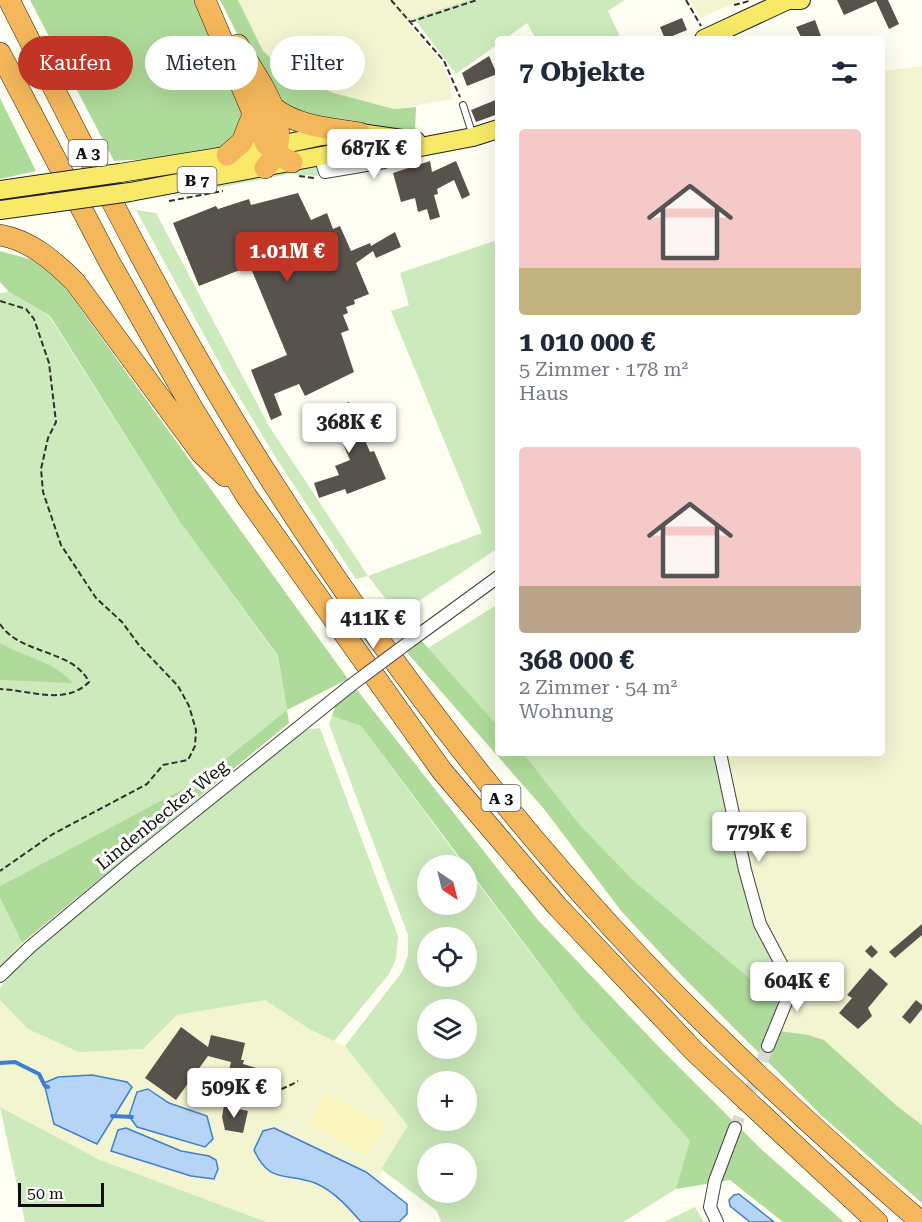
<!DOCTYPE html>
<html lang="de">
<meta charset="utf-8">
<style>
:root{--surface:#fff;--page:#f2f2f3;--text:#1f2937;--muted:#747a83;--accent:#c13526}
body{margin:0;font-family:"Roboto Serif",serif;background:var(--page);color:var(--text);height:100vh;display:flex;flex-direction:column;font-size:22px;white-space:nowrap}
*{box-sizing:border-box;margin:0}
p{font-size:20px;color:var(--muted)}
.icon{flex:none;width:33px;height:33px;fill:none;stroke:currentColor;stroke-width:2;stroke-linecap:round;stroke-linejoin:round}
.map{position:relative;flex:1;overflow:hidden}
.sheet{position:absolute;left:495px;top:36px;width:390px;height:720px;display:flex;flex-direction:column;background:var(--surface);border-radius:6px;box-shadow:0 6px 24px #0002}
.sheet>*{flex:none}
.hud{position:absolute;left:18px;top:36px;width:387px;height:54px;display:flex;gap:12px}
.needle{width:39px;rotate:145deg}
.fabs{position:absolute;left:417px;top:855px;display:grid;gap:12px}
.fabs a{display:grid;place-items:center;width:60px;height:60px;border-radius:50%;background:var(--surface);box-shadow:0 6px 24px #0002;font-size:30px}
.scale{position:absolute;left:18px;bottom:15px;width:86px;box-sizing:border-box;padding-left:6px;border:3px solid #0f0f0f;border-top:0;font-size:16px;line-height:21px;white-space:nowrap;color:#0f0f0f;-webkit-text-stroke:4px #fff;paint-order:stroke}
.price{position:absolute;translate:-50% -51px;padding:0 14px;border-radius:6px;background:#fff;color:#222;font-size:20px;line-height:39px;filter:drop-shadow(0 2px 3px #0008)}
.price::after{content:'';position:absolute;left:50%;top:36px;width:18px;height:14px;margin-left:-9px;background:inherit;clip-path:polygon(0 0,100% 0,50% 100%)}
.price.current{background:var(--accent);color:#fff}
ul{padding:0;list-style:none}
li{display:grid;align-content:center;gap:12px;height:318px;padding:0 24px}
li span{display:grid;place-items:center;height:186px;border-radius:6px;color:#555}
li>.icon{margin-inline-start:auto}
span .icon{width:108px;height:108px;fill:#fffc;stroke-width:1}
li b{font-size:26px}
h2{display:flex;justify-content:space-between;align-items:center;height:72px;padding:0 24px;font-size:26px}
.chip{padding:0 21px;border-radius:27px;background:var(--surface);box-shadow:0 6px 24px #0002;font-size:21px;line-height:54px}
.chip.current{background:var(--accent);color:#fff}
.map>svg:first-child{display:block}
</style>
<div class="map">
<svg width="922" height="1222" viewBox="0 0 922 1222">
<rect width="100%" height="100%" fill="#fffef2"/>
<path fill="#f3f5d1" d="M238,0H469L407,22L440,61L449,79L453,99L394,109L334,93L290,76L263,51Z
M690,0H742L700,18Z
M922,66V1125L897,1106L840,1054L816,1037L779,1031L789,1007L750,872L725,753H882V71Z
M265,999L311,1030L345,1046L408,1126L353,1222H267L100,1160L0,1107V1000L28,1029L143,1049L177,1015Z"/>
<path fill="#cceabb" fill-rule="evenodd" d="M469,0H625L608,11L621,39H536L527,23L505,39H498V44L456,74L414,18Z
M312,165L316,168L318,176L290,174L153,200Z
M136,210L156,213L269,426L368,576L482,533L391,311L409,305L400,273L494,241L498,252V548L398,615L368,576L356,579L278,461L227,377Z
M9,292L49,316L180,522L278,657L287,710L198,781L0,886V293Z
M498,604V726L428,648Z
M332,716L361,726L464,865L428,866V904H466L467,869L581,1019L691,1142L676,1189L623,1222H441L437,1211L381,1169L408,1126L345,1046L402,972L408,955V935L329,724ZM428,938H466V976H428ZM428,1010H466V1048H428ZM428,1082H466V1120H428ZM428,1154H466V1192H428Z
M320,728L398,936L396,959L389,974L334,1041L311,1030L265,1000L177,1015L143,1049L79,1052L28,1029L0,1000V988L29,951L303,730Z
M523,753H714L741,873L783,979V992L778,1002L634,881L580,825Z
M0,898L22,943L0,968Z
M0,1107L100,1160L267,1222H25Z
M695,1207L704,1222H664Z"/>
<path fill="#aedb9a" d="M30,0H196L242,115C241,127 238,135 228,143C211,158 139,159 114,161Z
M220,0H238L263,51L290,76L334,93L394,109L416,107L415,133L291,115L251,61Z
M0,98L36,171L0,179Z
M0,251L48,264L348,679L287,710L289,723L22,943L0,898V886L198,781L287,710L278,656L180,522L50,316L9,292L0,282Z
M421,640L498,726V753H523L580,825L634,881L778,1002L765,1044L779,1031L808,1035L824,1040L897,1106L922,1125V1203L823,1117L681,975L622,912L544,809L403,648Z
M0,643C27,659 51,659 73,683L0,680Z
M357,690L538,920L658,1046L762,1150L844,1222H783L730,1180L676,1189L690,1141L581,1019L361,726L332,716L336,704Z"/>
<path fill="#fbf6be" d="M326,1093L385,1124L368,1156L309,1125Z"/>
<path fill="#b6d5f6" stroke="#3d7fce" stroke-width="1.5" d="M92,1075L127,1082L132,1087L97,1144L54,1124L44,1083L58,1077Z
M148,1089L169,1103L207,1116L213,1139L205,1147L137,1127L129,1116L137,1092Z
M126,1128L181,1151L209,1156L216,1160L218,1169L214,1179L191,1176L111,1151L118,1130Z
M274,1128L366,1172L407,1204V1214L399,1222H361C348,1207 334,1191 315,1183C286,1172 270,1185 254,1150L263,1131Z
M739,1194L774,1222H750L730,1206L729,1200L734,1195Z"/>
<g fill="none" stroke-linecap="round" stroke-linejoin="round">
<path stroke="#3d7fce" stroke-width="4" d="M0,1063L15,1062L39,1074L45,1086L48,1087
M112,1116L132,1117"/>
</g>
<path fill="#58524c" d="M837,0H888L899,24L889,29L876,1L844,15Z
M682,18L687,30L665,39L660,27Z
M815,20L822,39H802L796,27Z
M489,56L497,74L467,86L462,73Z
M498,99V114L476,122L471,110Z
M430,161L432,172L456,161L470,195L462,199L454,180L437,189L438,194L434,195L440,217L430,220L427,209L418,212L415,198L401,202L393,173Z
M298,193L311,220L327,213L333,229L340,226L351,251L370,243L371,246L395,232L401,247L376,258L373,251L356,263L369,294L354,300L355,304L346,307L348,313L343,315L349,330L341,333L354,372L305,396L299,384L274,394L282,415L271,420L251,370L287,355L250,266L199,286L173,223L216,206L218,209L249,199L251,205Z
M349,402L370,452L374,451L386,479L347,494L345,489L319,498L314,483L339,475L335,466L350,460L337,430L322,436L314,417Z
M922,924V935L895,958L889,952Z
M871,945L878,952L872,958L865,951Z
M870,968L888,984L868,1008L872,1016L858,1029L839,1013L852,998L847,995Z
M916,1000L922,1005V1009L910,1024L902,1017Z
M181,1027L208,1047L211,1035L245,1043L241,1060H244L243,1064L256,1068L251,1087L231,1082L233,1072L229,1071L231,1062L208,1056L176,1100L145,1078Z
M224,1106L248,1111L243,1133L225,1130L222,1117Z"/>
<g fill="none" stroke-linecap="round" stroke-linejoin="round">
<path stroke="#dbdad0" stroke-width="12" stroke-dasharray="12 6" stroke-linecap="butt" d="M735,1128L768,1046"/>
<defs>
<path id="lane" d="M463,105L473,136"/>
<path id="street" d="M320,156L325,172L384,162L390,154L388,145
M413,639L498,577
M720,753L745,870L760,924L787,975L786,1002L768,1046
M0,976L30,947L130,863L350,686
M717,1222L710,1207L715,1181L735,1128"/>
<path id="primary" d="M704,39L788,0H801
M120,173L238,154L322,136L360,133L416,141
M0,190L42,184
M130,192L337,153L410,149L473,137L498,129
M0,210L52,203"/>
<path id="highway" d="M9,0C93,165 175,332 276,488C384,656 507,818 645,963C732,1054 825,1139 921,1222
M205,0L266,144L276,154L292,162
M238,45C257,80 301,130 265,168
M0,53L110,263L191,406L247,497L442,771L557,906L695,1052L877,1222
M274,108C299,127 330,128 360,133
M227,155L242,142L254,112
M0,235C30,240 54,261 75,282L201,453L225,476"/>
</defs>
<use href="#lane" stroke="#424242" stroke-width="8"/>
<use href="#street" stroke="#424242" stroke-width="14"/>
<use href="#primary" stroke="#202020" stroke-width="20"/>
<use href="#highway" stroke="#202020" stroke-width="22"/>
<path stroke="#313131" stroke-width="2" stroke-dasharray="6 3" stroke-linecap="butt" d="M391,0L444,61L460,97
M686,0L701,26
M734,5L749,1
M410,22L477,0
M299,176L314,178
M169,201L223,191
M0,301L26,309L34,319L49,363L56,422L48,438L41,469L43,492L61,545L96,598L122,622L139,645L178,686L189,706L196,730L195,746L188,760L163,765L147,784L53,834L0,871
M0,624C20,655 73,649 89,682C65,706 30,690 0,689
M202,1096C237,1105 267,1098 298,1081
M258,1098L261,1068"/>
<use href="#lane" stroke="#fff" stroke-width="6"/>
<use href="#street" stroke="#fff" stroke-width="12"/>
<use href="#primary" stroke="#f8ea68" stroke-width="18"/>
<use href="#highway" stroke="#f4b75b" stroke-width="21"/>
<defs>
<path id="street-bridge" d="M350,686L413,639"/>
<path id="primary-bridge" d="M42,184L120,173
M52,203L130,192"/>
</defs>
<use href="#street-bridge" stroke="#424242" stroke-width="14" stroke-linecap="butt"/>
<use href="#primary-bridge" stroke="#202020" stroke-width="20" stroke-linecap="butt"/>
<use href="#street-bridge" stroke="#fff" stroke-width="12"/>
<use href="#primary-bridge" stroke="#f8ea68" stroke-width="18"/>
</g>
<g text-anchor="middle" stroke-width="6" stroke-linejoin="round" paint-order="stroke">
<g fill="#fff" stroke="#575757" stroke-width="1.5">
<rect x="68.5" y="140" width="39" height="26" rx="4.5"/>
<rect x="177.5" y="167" width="39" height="26" rx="4.5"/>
<rect x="481.5" y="785" width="39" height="26" rx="4.5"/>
</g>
<g font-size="16" font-weight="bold" fill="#0f0f0f">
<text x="88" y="159">A 3</text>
<text x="197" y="186">B 7</text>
<text x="501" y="804">A 3</text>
</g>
<g font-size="18" fill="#0f0f0f" stroke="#fff">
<text transform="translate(162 815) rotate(-39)" y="6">Lindenbecker Weg</text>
</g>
</g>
</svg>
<div class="fabs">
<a><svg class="needle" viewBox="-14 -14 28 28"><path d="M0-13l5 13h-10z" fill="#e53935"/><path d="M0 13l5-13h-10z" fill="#747a83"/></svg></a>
<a><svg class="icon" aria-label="locate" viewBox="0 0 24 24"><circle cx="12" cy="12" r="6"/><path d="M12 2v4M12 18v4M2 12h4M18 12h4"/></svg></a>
<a><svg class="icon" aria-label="layers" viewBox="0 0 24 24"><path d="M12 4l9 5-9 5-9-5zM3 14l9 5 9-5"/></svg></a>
<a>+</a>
<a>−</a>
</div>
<div class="scale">50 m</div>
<b class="price" style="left:374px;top:180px">687K €</b>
<b class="price current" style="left:287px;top:283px">1.01M €</b>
<b class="price" style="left:349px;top:454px">368K €</b>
<b class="price" style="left:373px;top:650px">411K €</b>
<b class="price" style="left:759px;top:863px">779K €</b>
<b class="price" style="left:797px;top:1013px">604K €</b>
<b class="price" style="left:234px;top:1119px">509K €</b>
<div class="hud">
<a class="chip current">Kaufen</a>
<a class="chip">Mieten</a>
<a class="chip">Filter</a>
</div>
<section class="sheet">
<h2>7 Objekte<svg class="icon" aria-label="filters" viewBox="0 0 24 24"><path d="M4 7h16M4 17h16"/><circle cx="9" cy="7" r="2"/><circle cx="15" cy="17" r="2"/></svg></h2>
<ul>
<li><span style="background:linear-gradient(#f6c9c9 75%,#c2b280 0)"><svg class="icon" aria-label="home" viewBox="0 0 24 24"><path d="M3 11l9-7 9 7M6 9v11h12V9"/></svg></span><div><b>1 010 000 €</b><p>5 Zimmer · 178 m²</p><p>Haus</p></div></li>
<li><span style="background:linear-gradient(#f6c9c9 75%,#b9a48a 0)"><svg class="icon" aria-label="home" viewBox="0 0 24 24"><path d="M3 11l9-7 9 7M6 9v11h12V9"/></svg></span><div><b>368 000 €</b><p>2 Zimmer · 54 m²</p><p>Wohnung</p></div></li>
</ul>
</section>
</div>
